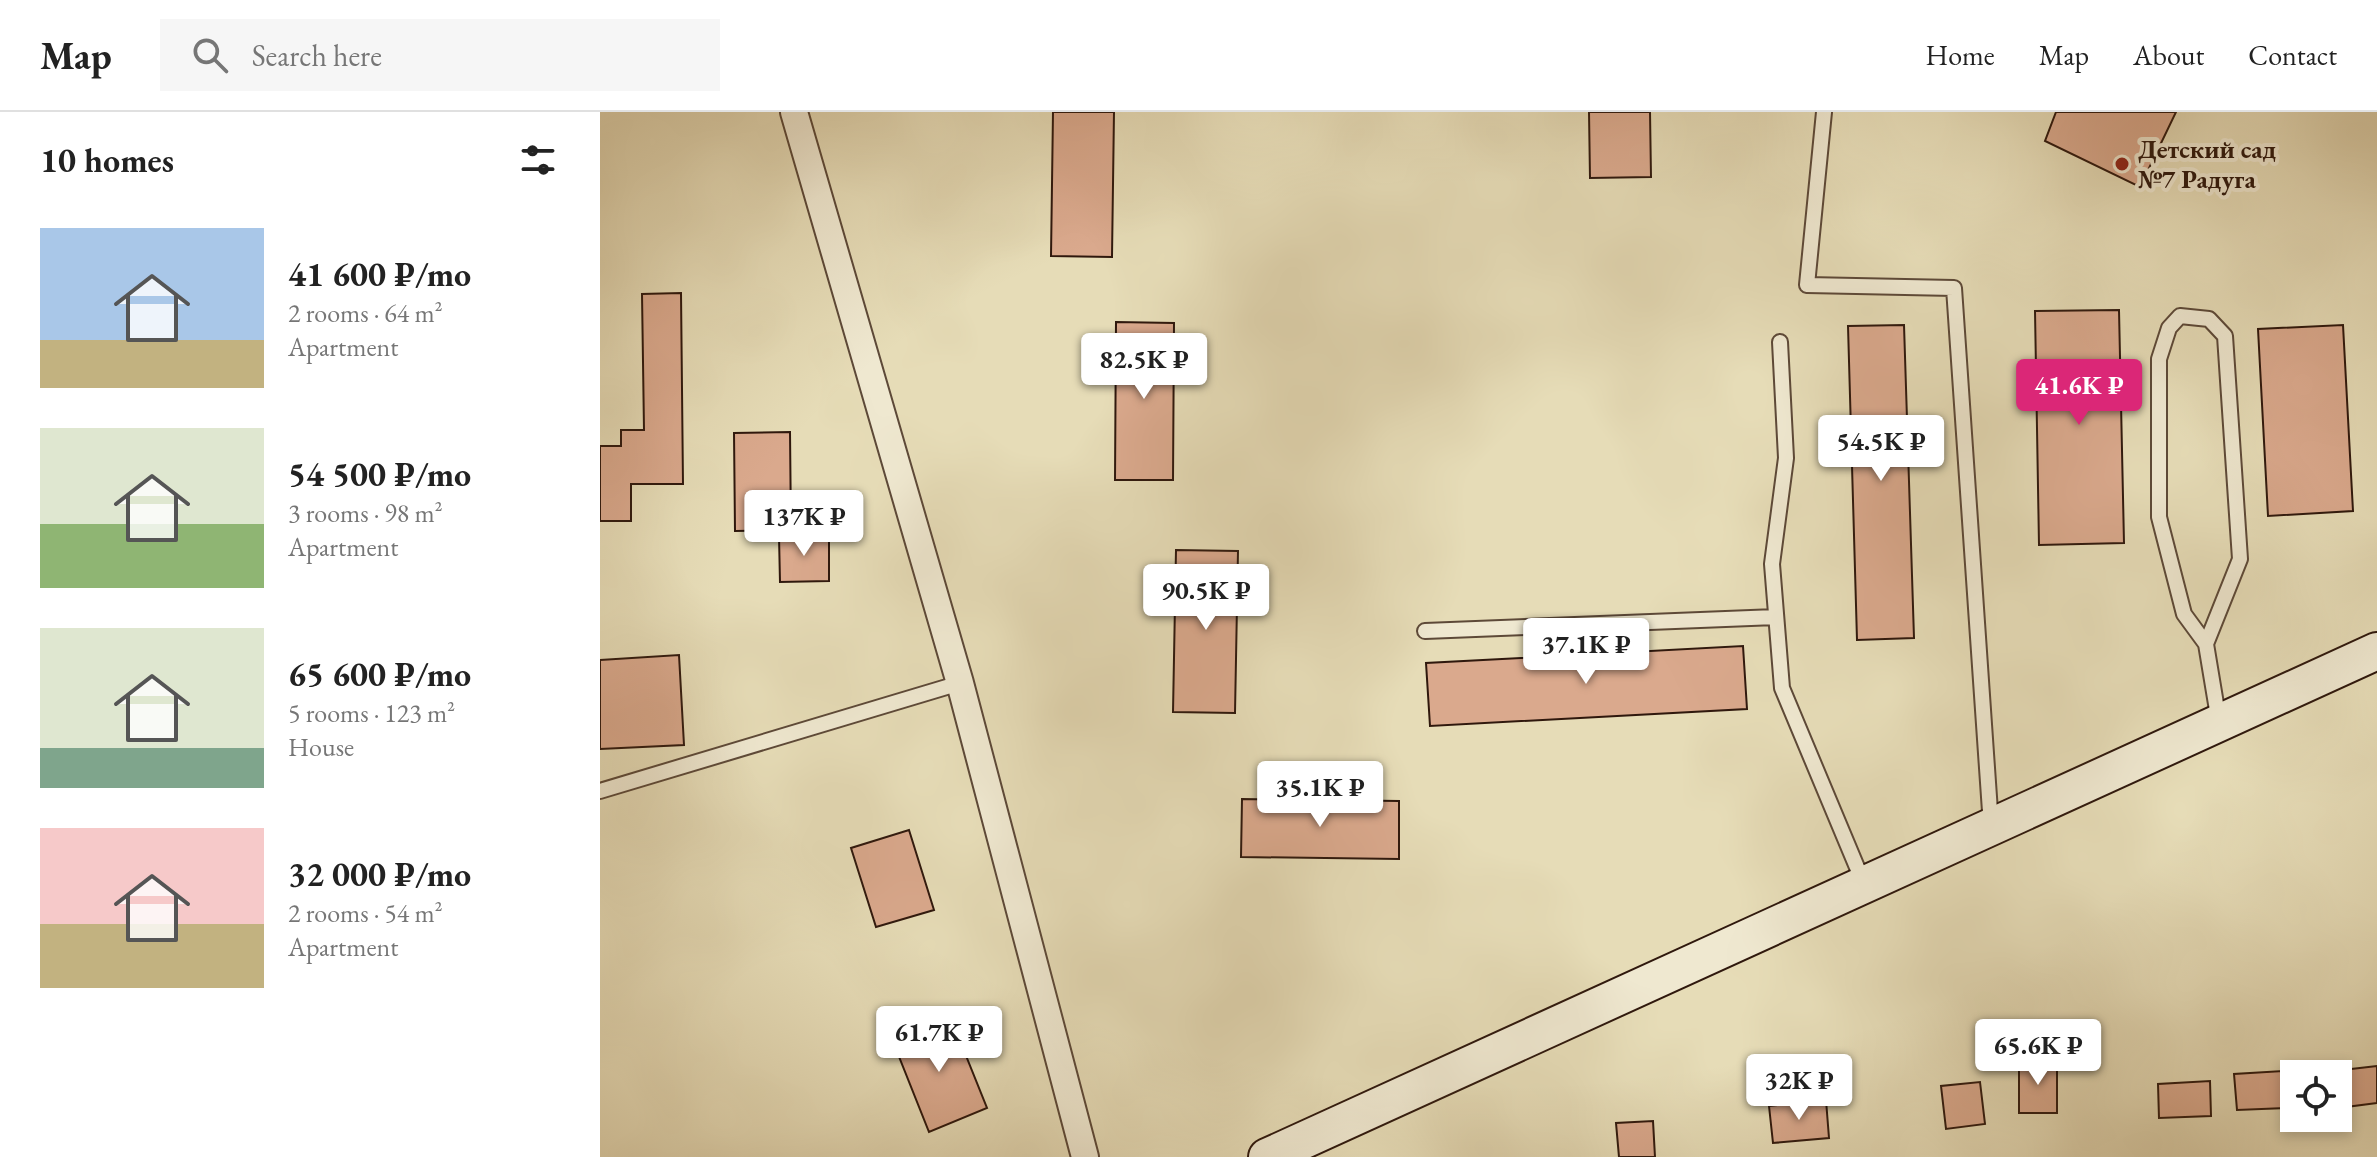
<!DOCTYPE html>
<meta charset="utf-8">
<style>
:root{--surface:#fff;--page:#f6f6f6;--text:#222;--muted:#767676;--line:#e0e0e0;--accent:#db2777}
body{margin:0;font-family:"EB Garamond",serif;background:var(--page);color:var(--text);height:100vh;display:flex;flex-direction:column;font-size:30px;white-space:nowrap}
*{box-sizing:border-box;margin:0}
p{font-size:26px;color:var(--muted)}
.icon{flex:none;width:44px;height:44px;fill:none;stroke:currentColor;stroke-width:2;stroke-linecap:round;stroke-linejoin:round}
.map{position:relative;flex:1;overflow:hidden}
.panel{display:flex;flex-direction:column;background:var(--surface);width:600px}
.panel>*{flex:none}
.buttons{position:absolute;left:1680px;top:948px;display:grid;gap:16px}
.buttons a{display:grid;place-items:center;width:72px;height:72px;border-radius:0px;background:var(--surface);box-shadow:0 4px 12px #0003;font-size:40px}
.price{position:absolute;translate:-50% -68px;padding:0 18px;border-radius:8px;background:#fff;color:#222;font-size:26px;line-height:52px;filter:drop-shadow(0 2px 4px #0008)}
.price::after{content:'';position:absolute;left:50%;top:48px;width:24px;height:18px;margin-left:-12px;background:inherit;clip-path:polygon(0 0,100% 0,50% 100%)}
.price.current{background:var(--accent);color:#fff}
ul{padding:0;list-style:none}
li{display:flex;align-items:center;gap:24px;height:200px;padding:0 40px}
li span{display:grid;place-items:center;flex:none;width:224px;height:160px;border-radius:0px;color:#555}
li>.icon{margin-inline-start:auto}
span .icon{width:96px;height:96px;fill:#fffc;stroke-width:1}
li b{font-size:34px}
h2{display:flex;justify-content:space-between;align-items:center;height:96px;padding:0 40px;font-size:34px}
header{display:flex;align-items:center;gap:48px;box-sizing:border-box;height:112px;padding:0 40px;background:var(--surface);border-bottom:2px solid var(--line)}
header strong{font-size:38px}
nav{display:flex;gap:44px;margin-inline-start:auto;font-size:28px}
.search{width:560px;height:72px;background:var(--page);display:flex;align-items:center;gap:20px;box-sizing:border-box;padding:0 28px;border-radius:0px;color:var(--muted);font-size:30px}
main{display:flex;flex:1;min-height:0}
.map>svg:first-child{display:block}
</style>
<header>
<strong>Map</strong>
<div class="search"><svg class="icon" aria-label="search" viewBox="0 0 24 24"><circle cx="10" cy="10" r="6"/><path d="M15 15l6 6"/></svg>Search here</div>
<nav><a>Home</a><a>Map</a><a>About</a><a>Contact</a></nav>
</header>
<main>
<section class="panel">
<h2>10 homes<svg class="icon" aria-label="filters" viewBox="0 0 24 24"><path d="M4 7h16M4 17h16"/><circle cx="9" cy="7" r="2"/><circle cx="15" cy="17" r="2"/></svg></h2>
<ul>
<li><span style="background:linear-gradient(#a9c7e8 70%,#c2b280 0)"><svg class="icon" aria-label="home" viewBox="0 0 24 24"><path d="M3 11l9-7 9 7M6 9v11h12V9"/></svg></span><div><b>41 600 ₽/mo</b><p>2 rooms · 64 m²</p><p>Apartment</p></div></li>
<li><span style="background:linear-gradient(#dfe7d0 60%,#8fb573 0)"><svg class="icon" aria-label="home" viewBox="0 0 24 24"><path d="M3 11l9-7 9 7M6 9v11h12V9"/></svg></span><div><b>54 500 ₽/mo</b><p>3 rooms · 98 m²</p><p>Apartment</p></div></li>
<li><span style="background:linear-gradient(#dfe7d0 75%,#7fa58c 0)"><svg class="icon" aria-label="home" viewBox="0 0 24 24"><path d="M3 11l9-7 9 7M6 9v11h12V9"/></svg></span><div><b>65 600 ₽/mo</b><p>5 rooms · 123 m²</p><p>House</p></div></li>
<li><span style="background:linear-gradient(#f6c9c9 60%,#c2b280 0)"><svg class="icon" aria-label="home" viewBox="0 0 24 24"><path d="M3 11l9-7 9 7M6 9v11h12V9"/></svg></span><div><b>32 000 ₽/mo</b><p>2 rooms · 54 m²</p><p>Apartment</p></div></li>
</ul>
</section>
<div class="map">
<svg width="1777" height="1045" viewBox="0 0 1777 1045">
<rect width="100%" height="100%" fill="#e6dcb7"/>
<filter id="stains"><feTurbulence type="fractalNoise" baseFrequency=".0025" numOctaves="4"/><feColorMatrix values="0 0 0 0 .2 0 0 0 0 .09 0 0 0 0 .02 0 0 0 .5 -.17"/></filter>
<radialGradient id="worn" r=".72"><stop offset=".6" stop-color="#630" stop-opacity="0"/><stop offset="1" stop-color="#630" stop-opacity=".3"/></radialGradient>
<path fill="#daa98d" stroke="#2f180d" stroke-width="2" d="M453,0H514L512,145L451,144Z
M989,0H1050L1051,65L990,66Z
M1456,0H1576L1540,75L1445,29Z
M81,181L83,372H31V409H0V334H21V318H44L42,182Z
M1519,198L1524,431L1439,433L1435,199Z
M516,210L574,211L573,368H515Z
M1304,213L1314,526L1257,528L1248,214Z
M1743,213L1753,399L1668,404L1658,217Z
M190,320L191,418L135,419L134,321Z
M229,423V469L180,470L179,424Z
M576,438L638,439L635,601L573,600Z
M1143,534L1147,597L830,614L826,551Z
M79,543L84,633L0,637V548Z
M642,687L799,689V747L641,745Z
M309,718L334,798L276,815L251,736Z
M350,904L387,996L329,1020L292,927Z
M1419,949L1457,950V1001H1419Z
M1777,954V991L1738,996V962L1734,959Z
M1683,959L1686,996L1637,998L1634,962Z
M1610,969L1611,1004L1559,1006L1558,972Z
M1380,970L1385,1012L1346,1017L1341,974Z
M1226,988L1229,1026L1173,1031L1169,994Z
M1053,1009L1055,1045H1019L1016,1011Z"/>
<g fill="none" stroke-linecap="round" stroke-linejoin="round">
<defs>
<path id="lane" d="M1224,0L1207,173L1354,176L1391,714
M1180,230L1186,346L1172,452L1182,576L1264,772
M825,519L1176,505
M1606,532L1640,447L1625,224L1609,207L1580,204L1569,216L1559,247V405L1584,502L1606,532L1619,610
M0,679L360,571"/>
<path id="street" d="M194,0L360,571L485,1045"/>
<path id="secondary" d="M667,1045L1777,539"/>
</defs>
<use href="#lane" stroke="#5d4938" stroke-width="18"/>
<use href="#street" stroke="#5d4938" stroke-width="30"/>
<use href="#secondary" stroke="#2f180d" stroke-width="40"/>
<use href="#lane" stroke="#efe8d0" stroke-width="14"/>
<use href="#street" stroke="#efe8d0" stroke-width="26"/>
<use href="#secondary" stroke="#efe8d0" stroke-width="36"/>
</g>
<circle fill="#8f2418" stroke="#efe8d0" stroke-width="3" cx="1522" cy="52" r="8"/>
<g text-anchor="middle" stroke-width="8" stroke-linejoin="round" paint-order="stroke">
<g font-size="26" font-weight="bold" fill="#2f180d" stroke="#efe8d0" text-anchor="start">
<text x="1538" y="46">Детский сад<tspan x="1538" dy="30">№7 Радуга</tspan></text>
</g>
</g>
<rect width="100%" height="100%" filter="url(#stains)"/>
<rect width="100%" height="100%" fill="url(#worn)"/>
</svg>
<div class="buttons">
<a><svg class="icon" aria-label="locate" viewBox="0 0 24 24"><circle cx="12" cy="12" r="6"/><path d="M12 2v4M12 18v4M2 12h4M18 12h4"/></svg></a>
</div>
<b class="price" style="left:544px;top:289px">82.5K ₽</b>
<b class="price current" style="left:1479px;top:315px">41.6K ₽</b>
<b class="price" style="left:1281px;top:371px">54.5K ₽</b>
<b class="price" style="left:204px;top:446px">137K ₽</b>
<b class="price" style="left:606px;top:520px">90.5K ₽</b>
<b class="price" style="left:986px;top:574px">37.1K ₽</b>
<b class="price" style="left:720px;top:717px">35.1K ₽</b>
<b class="price" style="left:339px;top:962px">61.7K ₽</b>
<b class="price" style="left:1438px;top:975px">65.6K ₽</b>
<b class="price" style="left:1199px;top:1010px">32K ₽</b>
</div>
</main>
